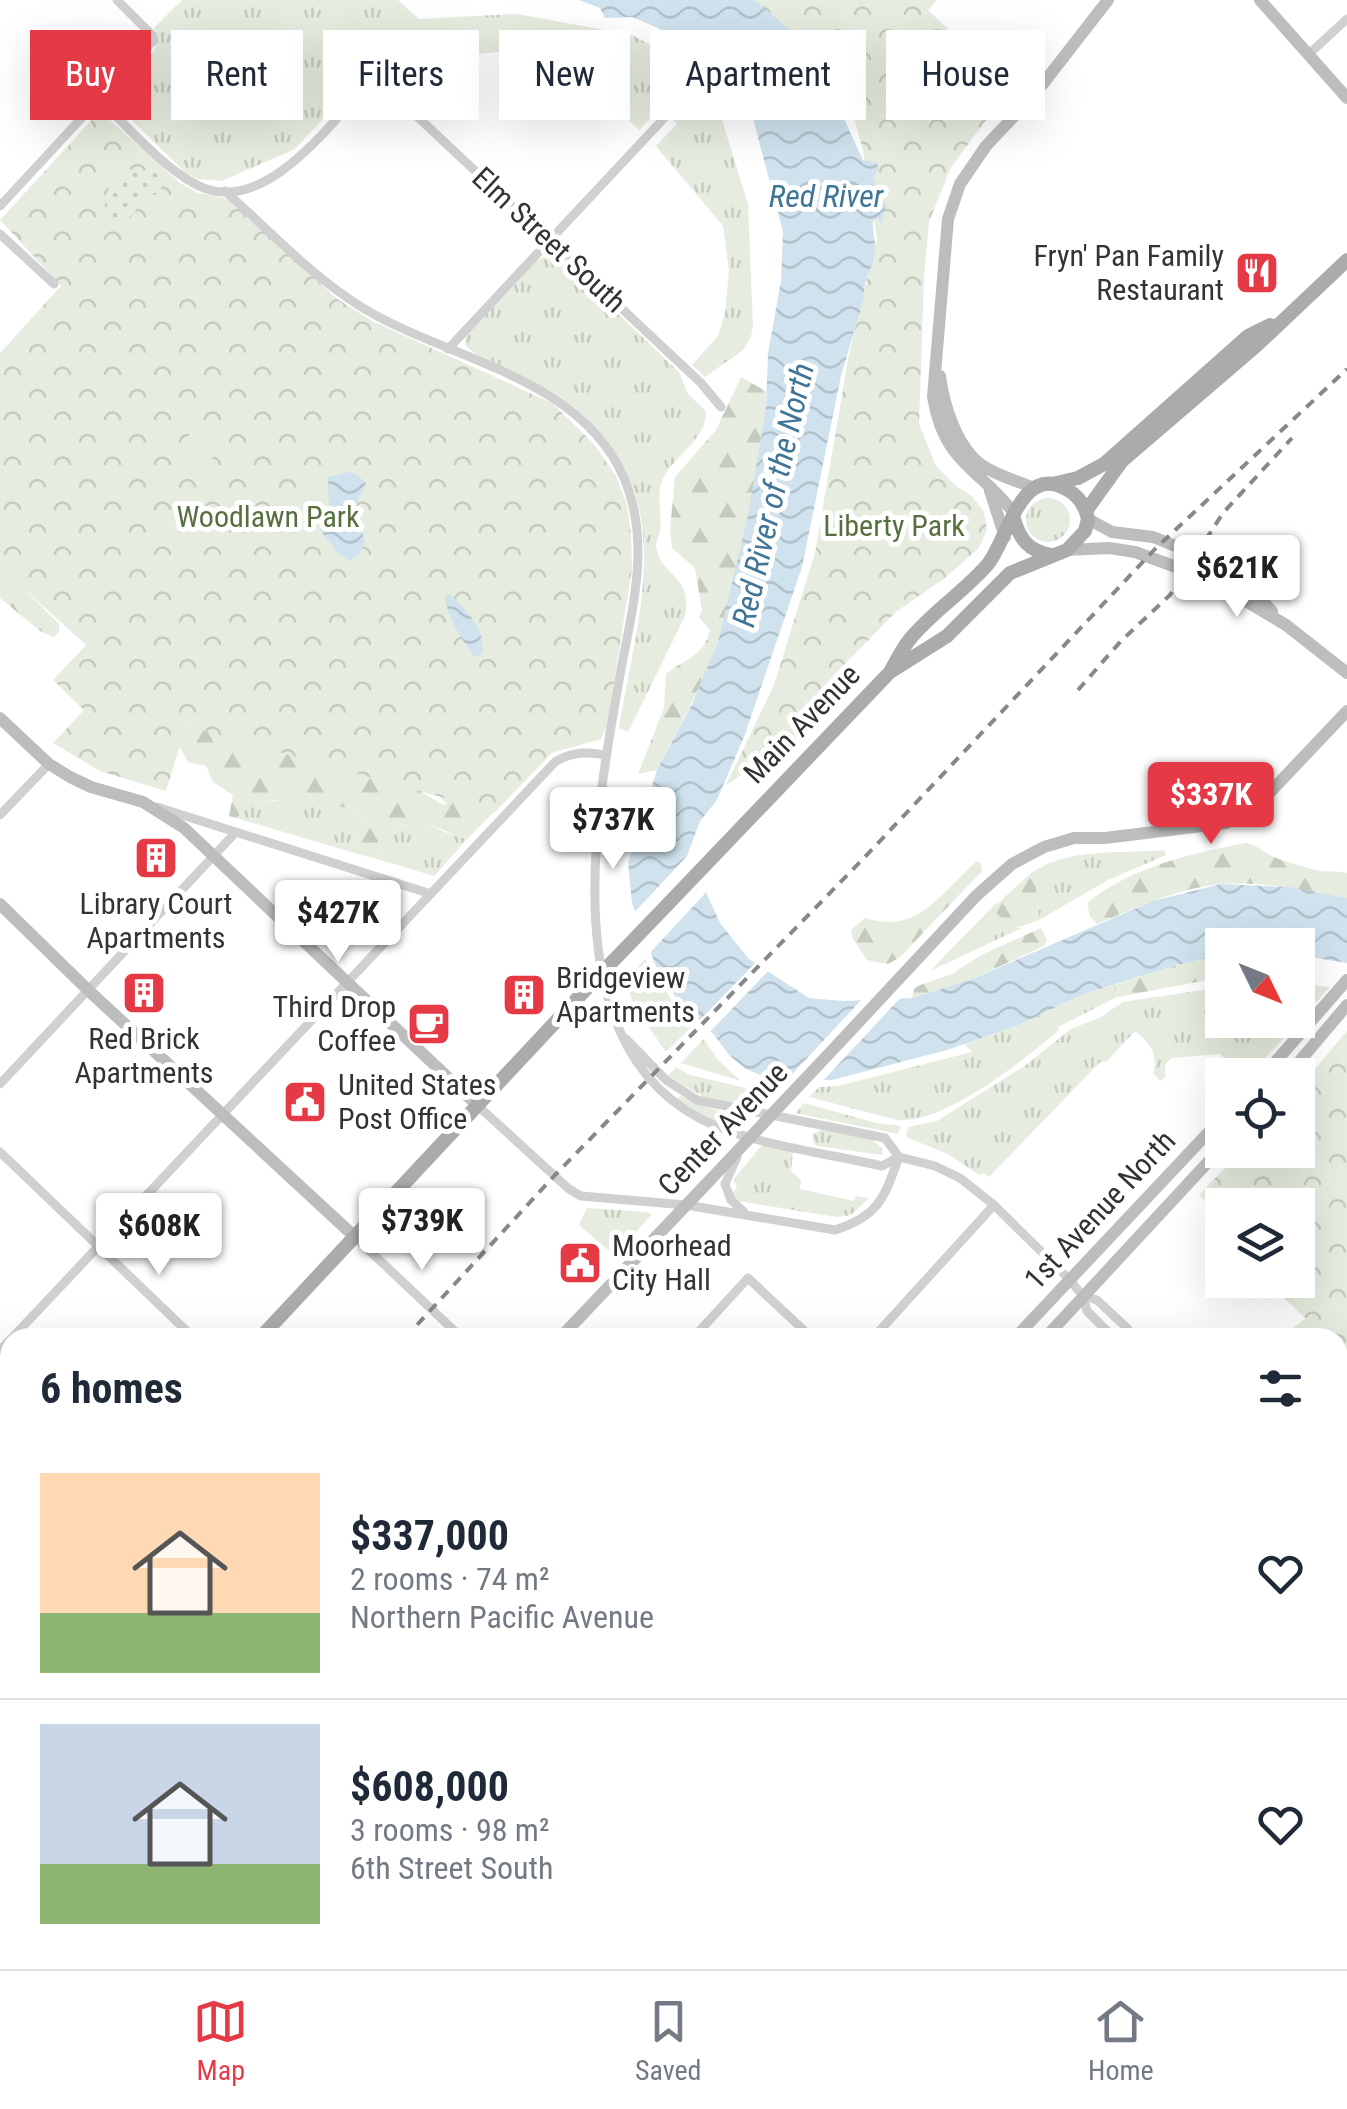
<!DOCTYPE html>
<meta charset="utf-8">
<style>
:root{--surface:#fff;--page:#f2f2f3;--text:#1f2937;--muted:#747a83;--line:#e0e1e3;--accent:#e63946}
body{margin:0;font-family:"Roboto Condensed",sans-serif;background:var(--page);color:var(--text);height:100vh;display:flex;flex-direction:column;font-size:38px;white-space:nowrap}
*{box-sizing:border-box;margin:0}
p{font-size:32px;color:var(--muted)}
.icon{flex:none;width:55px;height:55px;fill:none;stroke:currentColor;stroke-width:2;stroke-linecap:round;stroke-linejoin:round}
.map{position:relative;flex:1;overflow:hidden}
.drawer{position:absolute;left:0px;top:1328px;width:1348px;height:642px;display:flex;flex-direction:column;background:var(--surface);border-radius:30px 30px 0 0;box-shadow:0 10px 40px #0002}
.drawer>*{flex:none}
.hud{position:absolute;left:30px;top:30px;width:1288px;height:90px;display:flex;gap:20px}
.needle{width:65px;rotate:133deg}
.buttons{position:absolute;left:1205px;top:928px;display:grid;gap:20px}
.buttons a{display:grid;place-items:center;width:110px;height:110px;border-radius:0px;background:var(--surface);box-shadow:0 10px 40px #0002;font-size:50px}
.price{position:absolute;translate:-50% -85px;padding:0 22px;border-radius:10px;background:#fff;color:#222;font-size:32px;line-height:65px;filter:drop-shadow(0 2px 5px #0008)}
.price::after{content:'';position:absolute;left:50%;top:60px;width:30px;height:22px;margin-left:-15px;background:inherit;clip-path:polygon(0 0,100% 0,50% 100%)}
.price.on{background:var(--accent);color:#fff}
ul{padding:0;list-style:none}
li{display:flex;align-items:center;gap:30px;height:250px;padding:0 40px}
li+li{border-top:2px solid var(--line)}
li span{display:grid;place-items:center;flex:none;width:280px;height:200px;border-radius:0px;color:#555}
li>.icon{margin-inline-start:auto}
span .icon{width:120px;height:120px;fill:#fffc;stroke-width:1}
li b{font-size:42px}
h2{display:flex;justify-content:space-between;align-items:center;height:120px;padding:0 40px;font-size:42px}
.chip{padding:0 35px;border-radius:0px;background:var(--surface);box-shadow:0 10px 40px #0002;font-size:35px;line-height:90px}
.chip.on{background:var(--accent);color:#fff}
.tab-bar{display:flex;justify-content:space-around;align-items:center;height:140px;border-top:2px solid var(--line);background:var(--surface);font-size:28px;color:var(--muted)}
.tab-bar a{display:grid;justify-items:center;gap:5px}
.tab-bar .on{color:var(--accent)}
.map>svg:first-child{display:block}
</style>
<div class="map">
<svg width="1347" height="1969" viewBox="0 0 1347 1969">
<defs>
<pattern id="grass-tufts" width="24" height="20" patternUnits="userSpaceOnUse" patternTransform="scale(2.5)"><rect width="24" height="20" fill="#e6ecdf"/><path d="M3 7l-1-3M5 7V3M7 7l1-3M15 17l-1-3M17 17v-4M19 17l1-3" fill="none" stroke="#c6cbc0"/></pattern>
<pattern id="forest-firs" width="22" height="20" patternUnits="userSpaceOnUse" patternTransform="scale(2.5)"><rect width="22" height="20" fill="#e6ecdf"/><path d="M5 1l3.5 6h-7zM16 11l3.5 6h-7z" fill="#c6cbc0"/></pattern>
<pattern id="park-crowns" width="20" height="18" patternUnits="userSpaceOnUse" patternTransform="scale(2.5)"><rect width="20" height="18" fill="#e6ecdf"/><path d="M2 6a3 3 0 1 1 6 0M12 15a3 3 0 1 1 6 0" fill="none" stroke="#c6cbc0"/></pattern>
<pattern id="garden-dots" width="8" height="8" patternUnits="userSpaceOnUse" patternTransform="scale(2.5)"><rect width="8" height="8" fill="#e6ecdf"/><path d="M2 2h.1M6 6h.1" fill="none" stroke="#c6cbc0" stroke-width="1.8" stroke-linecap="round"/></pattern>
<pattern id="water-waves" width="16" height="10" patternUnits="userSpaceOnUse" patternTransform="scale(2.5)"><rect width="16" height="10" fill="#cfe2ee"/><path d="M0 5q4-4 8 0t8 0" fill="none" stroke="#b2c2cd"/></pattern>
</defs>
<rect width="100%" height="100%" fill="#fff"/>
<path fill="url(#grass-tufts)" d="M182,0H398L419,19L517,14L632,35L673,57L699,78L722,120L748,204L753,326L751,337L743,350L705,377L692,365L718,336L725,313L729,270L723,226L656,146L677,124L662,107L639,130L556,51L512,50L392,65L382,56L295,149L222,181L197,179L186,173L110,99C122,80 170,52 154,28Z
M550,254L588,285L679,372L688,394L706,411C707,442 669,457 661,484C657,498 662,516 660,531C659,536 656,541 656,546C659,576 693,574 685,616L628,732L619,728C639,606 683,491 567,402C538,380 487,367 466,346L465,338L470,330L535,261Z
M1026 520a22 22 0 1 1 44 0a22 22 0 1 1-44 0Z
M291,798L355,809L363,816L351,852L236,818L250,805Z
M422,823C438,827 452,838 468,838L434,876L377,859L379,837L384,827Z
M1164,850L1166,855L1108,880L1039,920L1036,886L1030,874C1067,847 1120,854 1164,850Z
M999,900L995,906L1015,928H1022L930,971Z
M645,959L671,999L695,1023L666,1052L633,1004L626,980Z
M1298,984L1330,987L1250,1075H1222V1096L1211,1086L1231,1064L1220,1054L1171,1058L1165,1065V1077L1161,1081L1153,1074C1159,1054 1150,1043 1135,1031L1107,1061L1100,1062L989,1177L984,1173L979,1175L948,1154L906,1137L908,1127L937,1121L1026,1065L1071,1029L1101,1017L1123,1002L1222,987V1020H1298Z
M1115,985L1117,997L1058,1027L1059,1030C1024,1060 943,1125 897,1120L809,1097L819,1087L838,1086L972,1052L965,1044L1019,1025L1081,995Z
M704,1039L717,1059L741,1081L681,1063Z
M676,1067L690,1075L772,1094L758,1109L707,1099L668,1076Z
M680,1096L716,1110L752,1116L739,1130L711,1121L677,1101Z
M804,1103L876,1123L901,1126L898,1134L795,1113Z
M823,1129L870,1138L882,1148L883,1155L817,1146L813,1142L812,1134Z
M763,1144L793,1152L791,1171L801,1180L800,1189L854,1201L856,1196L869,1198L851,1215L837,1217L738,1201L732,1194L737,1187L733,1180Z
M587,1208L648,1212L651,1215L615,1256L579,1225Z"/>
<path fill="url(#forest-firs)" d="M741,377L766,391V408C754,483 742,572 717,644C701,688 678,729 657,770L638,774L664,708L666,674C686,658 703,657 710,630L699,618L702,611L695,568L672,548L670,529L675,477L716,430Z
M0,565L59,624V632L54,637L40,631L0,598Z
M185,726L409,778L423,793L443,805L447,804L438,795L507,799L468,838C454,838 449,831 436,827C420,821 402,825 385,827L379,837L377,859L351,852L363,816L355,809C316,804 268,786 236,818L229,816L233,795L213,782L206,766L188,762L179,746Z
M1246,843C1256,845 1260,849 1268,854C1277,860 1303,866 1315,870C1325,873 1336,870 1347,873V898C1307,891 1264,881 1223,884C1180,887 1136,908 1097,924L1090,917L1087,903C1133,866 1190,854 1246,843Z
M976,862H980L982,871L899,958L888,964L867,960L853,939L851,930L865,918C919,935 939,894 976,862Z
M1030,874L1036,886L1039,920L1016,928L994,912L995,906Z
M1041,928L1047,940L1044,946L972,979L912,998L914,989L920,985L952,974L981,955Z
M1222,955V974L1213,979L1117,997L1115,985L1177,965Z
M1347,1296V1431L1338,1439V1338H1280L1318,1309Z
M1342,1615L1347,1616V1806L1338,1798V1616Z"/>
<path fill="url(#park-crowns)" d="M755,0H937L928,10L1010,88L951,167L929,222L924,276L919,424L936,466L956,486L972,496L984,512L987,529L979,548L946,577L896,612L836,673L841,689L780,755L758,764L726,785L774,685L815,553L849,354L877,238L863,150L848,97L817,39L808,50Z
M100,111L180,183L198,193L229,199L336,298L372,321L552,403L594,444L616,476L627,505L631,534L632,569L607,725L601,739L552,753L495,812L186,726L166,791L100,771L53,743L84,710L53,680L86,645L0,567V353L61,286L0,220Z
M1347,1031V1356L1338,1348V1338L1326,1337L1264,1280H1298V1205H1222V1218L1199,1195L1242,1150H1298V1089Z
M348,1960H449L447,1969H357Z
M479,1960H596L597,1969H477Z
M660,1960H924L930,1969H662Z
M1016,1960H1299L1301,1969H1021Z"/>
<path fill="url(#garden-dots)" d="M126,169L153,171L164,181L159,193L146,198L128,219H105C104,197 107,182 126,169Z"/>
<path fill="#e6ecdf" d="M191,433L215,455L199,473L175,450Z"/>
<path fill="url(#water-waves)" d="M579,0H755L789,29L822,71L863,160L877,163L879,168L873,178L886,206L881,225L878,218L873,221C872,231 875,237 875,246C876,265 862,279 864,298L841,376L802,567L744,737L703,832L700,879L720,923L749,959L809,998L843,1001L912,998L972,979L1153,901L1221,884L1289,887L1347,898V963L1298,955V945H1222V955L1177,965L1081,995L1019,1025L947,1050L832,1080L775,1081L746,1069L730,1056L714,1035L674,995L655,964L632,903L628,863L657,770L692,704L718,642L748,515L766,408L768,353L781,281L783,232L752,115L719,76L689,48L658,28L632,17L605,18L600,8Z
M348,472L356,474L366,483L358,500L357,511L365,543L358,556L349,561L338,553L320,530L329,510L328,477Z
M449,594C465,607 491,636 480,656H474C462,640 447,617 445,597Z
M1347,1431V1535L1338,1551V1439Z
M1338,1821L1347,1857V1969H1301L1299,1960H1338Z
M924,1960H1016L1021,1969H930Z"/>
<path fill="#fff" d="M722,794L708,833L705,878L710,888L647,956L632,915L687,856L700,821Z
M759,959L772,967L707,1035L696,1024Z
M904,994L819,1085L781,1086L866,995Z"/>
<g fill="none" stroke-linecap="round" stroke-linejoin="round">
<path stroke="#d0d0d0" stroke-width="9" d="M1309,54L1347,19
M99,99C129,128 161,166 197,185C265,220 335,118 374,76L701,383L721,407
M225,191C269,230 312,277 363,308C449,360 580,376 624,478C650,539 634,602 622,664C598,799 549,1038 699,1118C747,1144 826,1153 882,1166L899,1157
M0,206L153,41V36L117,0
M0,234L54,284
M448,349L667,115
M157,807L431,894
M0,815L49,764
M626,1039L666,1080L697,1100L885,1138L899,1157L935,1166L960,1178L994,1205L1069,1279L1083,1296L1087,1311L1114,1338
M0,1084L236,832
M477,1105L569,1189L581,1196L686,1205L835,1230C879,1216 884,1198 899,1157
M0,1152L194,1338
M737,1157L725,1184L731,1200L744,1212
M355,1237L462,1338
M1083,1296L1097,1300L1128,1329
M12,1338L555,762C573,751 587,752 606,755
M693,1338L748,1278L812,1338
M873,1338L994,1205
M0,1350L10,1340
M0,1402L10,1411
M0,1907L10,1917
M326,1960L336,1969"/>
<path stroke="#bdbdbd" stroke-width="12" d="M1260,0L1347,98
M940,376C944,406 957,448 983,466C998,476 1018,481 1034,488
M990,491L1005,537
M1014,513C977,466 944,463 933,397L948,219L960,184L986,146L1035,94L1108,0
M1088,519L1112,532L1153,537L1216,562L1237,574L1272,611
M1067,550L1109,548L1135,552L1209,579L1286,625L1347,673
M0,718L49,764L70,777L91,787L143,802L184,828L477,1105
M0,904L88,990L355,1237
M840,1042L976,896L1012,864L1044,847L1074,838H1105L1226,823L1259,804L1347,711
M1264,1075L1347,980
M1288,1075L1347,1005
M560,1338L711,1179
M1015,1338L1222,1118
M1045,1338L1222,1147
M0,1650L10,1660
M0,1937L10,1926
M206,1969L214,1960
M228,1969L236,1960"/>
<path stroke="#ababab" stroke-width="14" d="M1052,484L1078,478L1104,464L1248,336L1270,325
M1086,511L1122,461L1256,346L1347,260
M1014,519C1020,540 1029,551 1051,555
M668,904L890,672L947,636L1010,573L1067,550L1085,531L1088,519C1085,505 1078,495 1066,489C1021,463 1008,539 988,564C965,591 933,611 910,639C902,649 896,661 890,672
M260,1338L589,986
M0,1614L10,1603"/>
<path stroke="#888" stroke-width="4" stroke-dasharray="10 8" stroke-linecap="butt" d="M1078,690L1121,641L1170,595L1223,513L1292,438
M405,1338L555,1175L863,859L1155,549L1347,369
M1338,1603H1347
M0,1778L10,1767
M147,1969L157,1960"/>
<path stroke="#bdbdbd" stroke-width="12" d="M711,1179L840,1042"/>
<path stroke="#ababab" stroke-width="14" d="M589,986L668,904"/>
</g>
<defs>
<symbol id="restaurant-square" viewBox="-11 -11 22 22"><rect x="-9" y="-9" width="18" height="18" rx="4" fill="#e63946" stroke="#fff"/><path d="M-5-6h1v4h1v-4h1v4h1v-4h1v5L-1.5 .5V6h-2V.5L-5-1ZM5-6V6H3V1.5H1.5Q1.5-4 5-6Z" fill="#fff"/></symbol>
<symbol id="building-square" viewBox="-11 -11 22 22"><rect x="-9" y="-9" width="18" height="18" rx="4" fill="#e63946" stroke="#fff"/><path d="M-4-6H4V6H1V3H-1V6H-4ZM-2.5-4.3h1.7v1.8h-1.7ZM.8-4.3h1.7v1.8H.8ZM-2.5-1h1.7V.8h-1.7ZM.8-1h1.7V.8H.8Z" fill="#fff"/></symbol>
<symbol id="cafe-square" viewBox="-11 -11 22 22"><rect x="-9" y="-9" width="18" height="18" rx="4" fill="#e63946" stroke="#fff"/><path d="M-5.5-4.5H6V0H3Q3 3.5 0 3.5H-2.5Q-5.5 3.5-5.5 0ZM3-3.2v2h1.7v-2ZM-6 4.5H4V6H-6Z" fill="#fff"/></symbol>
<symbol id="civic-square" viewBox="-11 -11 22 22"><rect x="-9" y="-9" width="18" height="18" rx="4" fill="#e63946" stroke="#fff"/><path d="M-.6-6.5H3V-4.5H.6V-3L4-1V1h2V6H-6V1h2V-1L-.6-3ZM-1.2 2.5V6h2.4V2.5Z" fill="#fff"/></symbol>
</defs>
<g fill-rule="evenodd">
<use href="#restaurant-square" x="1232" y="248" width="50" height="50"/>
<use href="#building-square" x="131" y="833" width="50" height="50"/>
<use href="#building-square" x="119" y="968" width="50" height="50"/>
<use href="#building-square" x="499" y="970" width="50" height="50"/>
<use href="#cafe-square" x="404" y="999" width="50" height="50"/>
<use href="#civic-square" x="280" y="1077" width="50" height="50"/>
<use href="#civic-square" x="555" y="1238" width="50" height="50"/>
</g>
<g text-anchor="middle" stroke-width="10" stroke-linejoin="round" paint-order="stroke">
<g font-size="30" fill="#333" stroke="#fff">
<text transform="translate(549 240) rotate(43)" y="10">Elm Street South</text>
<text transform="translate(802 724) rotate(-46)" y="10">Main Avenue</text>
<text transform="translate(723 1129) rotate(-46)" y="10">Center Avenue</text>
<text transform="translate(1100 1210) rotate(-47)" y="10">1st Avenue North</text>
</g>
<g font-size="30" fill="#333" stroke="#fff" text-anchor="start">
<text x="1224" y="266" text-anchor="end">Fryn' Pan Family<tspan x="1224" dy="34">Restaurant</tspan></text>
<text x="156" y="914" text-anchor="middle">Library Court<tspan x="156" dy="34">Apartments</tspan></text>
<text x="556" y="988">Bridgeview<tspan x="556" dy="34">Apartments</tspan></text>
<text x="396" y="1017" text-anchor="end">Third Drop<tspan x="396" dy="34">Coffee</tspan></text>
<text x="144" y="1049" text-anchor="middle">Red Brick<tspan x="144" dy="34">Apartments</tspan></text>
<text x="338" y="1095">United States<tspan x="338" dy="34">Post Office</tspan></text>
<text x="612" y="1256">Moorhead<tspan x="612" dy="34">City Hall</tspan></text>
</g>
<g font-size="30" fill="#56703f" stroke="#fff">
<text x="268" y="527">Woodlawn Park</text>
<text x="894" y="536">Liberty Park</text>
</g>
<g font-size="32" font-style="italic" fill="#3f7597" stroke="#fff">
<text x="826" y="207">Red River</text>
<text transform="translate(773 495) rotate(-77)" y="11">Red River of the North</text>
</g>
</g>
</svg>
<div class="buttons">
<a><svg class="needle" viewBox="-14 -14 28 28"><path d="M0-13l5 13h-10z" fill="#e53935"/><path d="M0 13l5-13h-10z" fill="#747a83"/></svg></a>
<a><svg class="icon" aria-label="locate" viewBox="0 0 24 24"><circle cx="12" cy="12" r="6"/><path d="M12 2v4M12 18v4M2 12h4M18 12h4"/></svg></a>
<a><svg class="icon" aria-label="layers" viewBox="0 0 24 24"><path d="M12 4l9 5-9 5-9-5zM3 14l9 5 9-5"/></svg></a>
</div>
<b class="price" style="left:1237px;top:620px">$621K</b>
<b class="price on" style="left:1211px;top:847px">$337K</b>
<b class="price" style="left:613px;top:872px">$737K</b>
<b class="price" style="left:338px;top:965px">$427K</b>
<b class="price" style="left:422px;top:1273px">$739K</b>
<b class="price" style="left:159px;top:1278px">$608K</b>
<div class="hud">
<a class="chip on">Buy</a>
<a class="chip">Rent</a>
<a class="chip">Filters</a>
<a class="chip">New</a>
<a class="chip">Apartment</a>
<a class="chip">House</a>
</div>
<section class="drawer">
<h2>6 homes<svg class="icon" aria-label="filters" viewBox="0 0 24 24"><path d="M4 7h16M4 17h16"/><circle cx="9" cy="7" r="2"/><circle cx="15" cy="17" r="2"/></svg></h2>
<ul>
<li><span style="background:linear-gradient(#ffd9b3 70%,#8fb573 0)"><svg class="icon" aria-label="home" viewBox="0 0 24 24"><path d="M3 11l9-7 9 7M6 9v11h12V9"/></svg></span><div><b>$337,000</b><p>2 rooms · 74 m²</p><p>Northern Pacific Avenue</p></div><svg class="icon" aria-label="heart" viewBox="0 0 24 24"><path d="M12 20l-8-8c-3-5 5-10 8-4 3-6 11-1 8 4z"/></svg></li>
<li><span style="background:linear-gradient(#c9d6e8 70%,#8fb573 0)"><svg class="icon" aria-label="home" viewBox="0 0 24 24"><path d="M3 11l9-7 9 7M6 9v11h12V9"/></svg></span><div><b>$608,000</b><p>3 rooms · 98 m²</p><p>6th Street South</p></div><svg class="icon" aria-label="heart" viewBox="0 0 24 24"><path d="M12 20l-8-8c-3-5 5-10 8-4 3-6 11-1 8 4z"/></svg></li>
</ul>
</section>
</div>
<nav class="tab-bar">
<a class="on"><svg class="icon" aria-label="map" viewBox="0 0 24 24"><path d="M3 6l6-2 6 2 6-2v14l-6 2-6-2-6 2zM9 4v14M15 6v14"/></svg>Map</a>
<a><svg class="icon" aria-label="saved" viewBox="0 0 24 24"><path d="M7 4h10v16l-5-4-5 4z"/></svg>Saved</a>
<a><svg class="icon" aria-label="home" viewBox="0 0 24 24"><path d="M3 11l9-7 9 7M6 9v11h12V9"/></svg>Home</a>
</nav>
